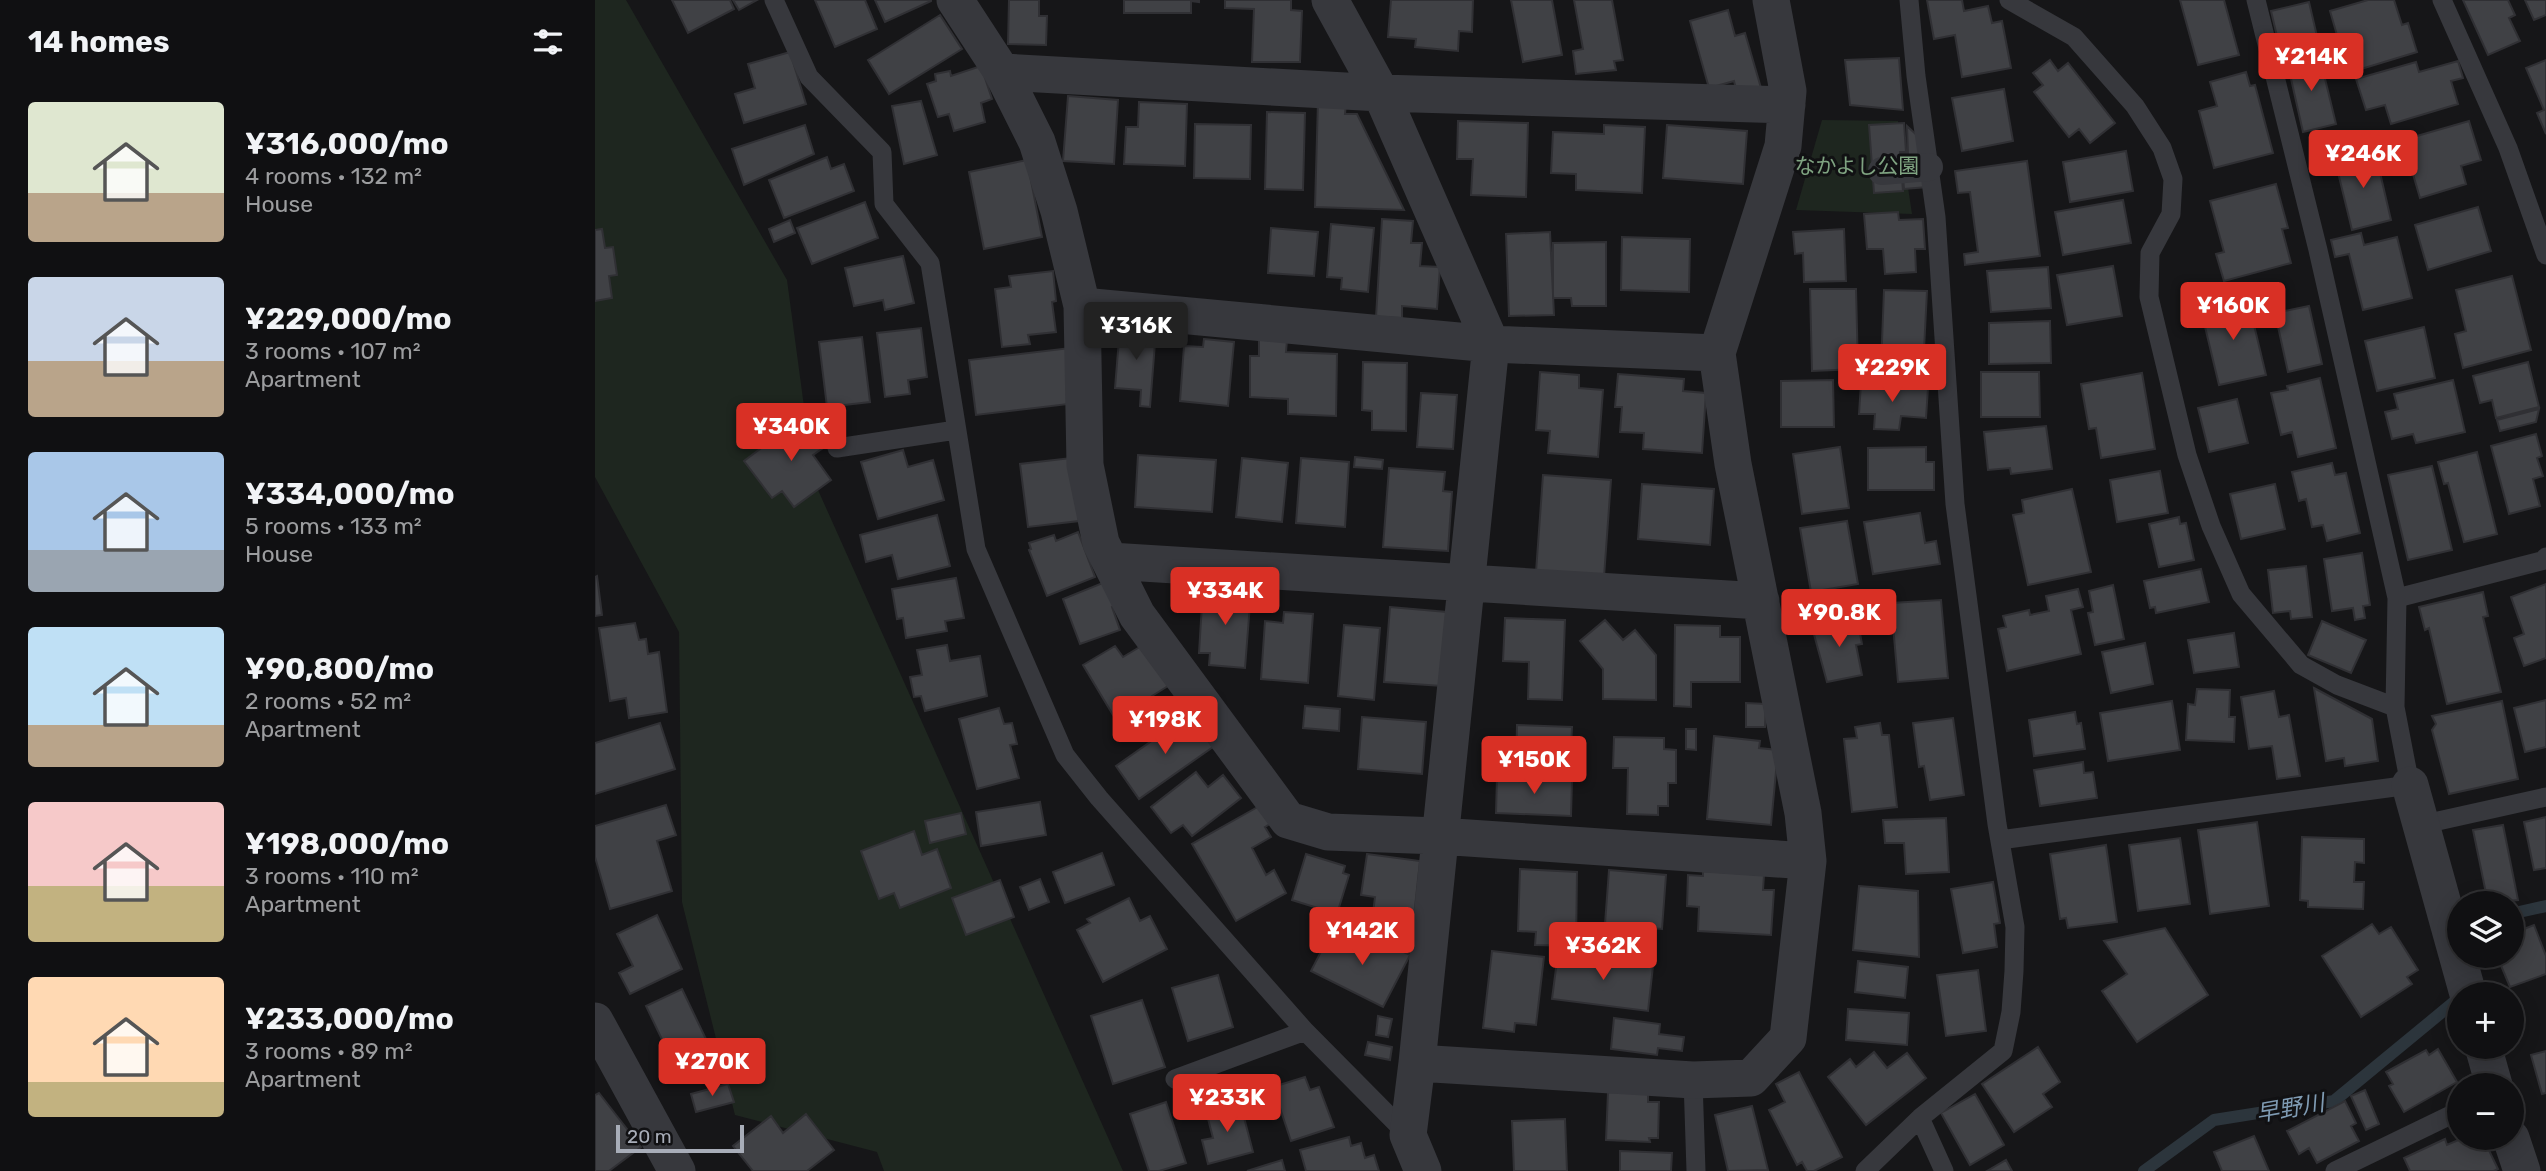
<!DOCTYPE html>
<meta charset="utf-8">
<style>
:root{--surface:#101012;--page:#1e1e20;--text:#f1f3f6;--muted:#9c9d9f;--line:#303032;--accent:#d93025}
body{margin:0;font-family:Rubik,"Noto Sans JP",sans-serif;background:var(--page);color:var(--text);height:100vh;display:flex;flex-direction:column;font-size:26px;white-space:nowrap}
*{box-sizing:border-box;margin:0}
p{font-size:23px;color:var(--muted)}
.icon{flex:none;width:38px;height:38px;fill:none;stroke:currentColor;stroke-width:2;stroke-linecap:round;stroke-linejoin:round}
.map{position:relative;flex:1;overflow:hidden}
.panel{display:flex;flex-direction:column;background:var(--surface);width:595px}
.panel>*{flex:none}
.tools{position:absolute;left:1852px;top:891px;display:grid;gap:14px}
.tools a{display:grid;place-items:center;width:77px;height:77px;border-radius:50%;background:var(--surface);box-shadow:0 4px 18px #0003,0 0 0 2px var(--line);font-size:35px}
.scale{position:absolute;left:21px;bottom:18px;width:128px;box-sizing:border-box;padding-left:7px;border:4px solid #a8adb8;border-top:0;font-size:19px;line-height:24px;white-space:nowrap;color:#a8adb8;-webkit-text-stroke:5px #111113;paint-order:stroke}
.price{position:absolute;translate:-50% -60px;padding:0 16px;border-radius:7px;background:var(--accent);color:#fff;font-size:23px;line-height:46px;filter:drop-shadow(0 2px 4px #0008)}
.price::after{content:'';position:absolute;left:50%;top:42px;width:21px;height:16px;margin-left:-10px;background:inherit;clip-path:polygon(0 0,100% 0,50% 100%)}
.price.active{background:#222;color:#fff}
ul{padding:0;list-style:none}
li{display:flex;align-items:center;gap:21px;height:175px;padding:0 28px}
li span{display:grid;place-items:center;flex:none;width:196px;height:140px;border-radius:7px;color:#555}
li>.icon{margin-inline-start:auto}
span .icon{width:84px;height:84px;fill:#fffc;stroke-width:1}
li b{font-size:30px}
h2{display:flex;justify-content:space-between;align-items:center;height:84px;padding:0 28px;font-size:30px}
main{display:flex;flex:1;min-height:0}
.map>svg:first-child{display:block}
</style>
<main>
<section class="panel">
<h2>14 homes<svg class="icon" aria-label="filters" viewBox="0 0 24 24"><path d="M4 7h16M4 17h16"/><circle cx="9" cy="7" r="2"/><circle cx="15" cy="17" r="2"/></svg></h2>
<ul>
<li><span style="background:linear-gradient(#dfe7d0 65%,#b9a48a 0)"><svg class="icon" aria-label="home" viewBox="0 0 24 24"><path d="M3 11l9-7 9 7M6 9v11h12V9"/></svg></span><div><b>¥316,000/mo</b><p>4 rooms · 132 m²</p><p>House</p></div></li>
<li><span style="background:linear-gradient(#c9d6e8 60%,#b9a48a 0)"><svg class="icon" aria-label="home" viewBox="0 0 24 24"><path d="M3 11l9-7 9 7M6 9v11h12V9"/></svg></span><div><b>¥229,000/mo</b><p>3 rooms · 107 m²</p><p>Apartment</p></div></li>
<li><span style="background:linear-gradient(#a9c7e8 70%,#9aa5b1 0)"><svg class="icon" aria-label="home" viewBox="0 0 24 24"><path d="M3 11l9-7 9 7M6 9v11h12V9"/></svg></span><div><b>¥334,000/mo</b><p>5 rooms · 133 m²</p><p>House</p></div></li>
<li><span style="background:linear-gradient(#bfe0f5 70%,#b9a48a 0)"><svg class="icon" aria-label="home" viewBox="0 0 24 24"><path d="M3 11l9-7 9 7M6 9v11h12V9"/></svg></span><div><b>¥90,800/mo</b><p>2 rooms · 52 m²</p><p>Apartment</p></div></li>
<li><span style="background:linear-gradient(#f6c9c9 60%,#c2b280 0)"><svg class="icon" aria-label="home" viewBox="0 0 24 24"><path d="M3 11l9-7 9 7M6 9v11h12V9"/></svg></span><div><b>¥198,000/mo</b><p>3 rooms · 110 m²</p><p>Apartment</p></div></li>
<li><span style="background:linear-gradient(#ffd9b3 75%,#c2b280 0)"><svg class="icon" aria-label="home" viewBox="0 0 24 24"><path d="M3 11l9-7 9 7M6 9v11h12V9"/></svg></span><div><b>¥233,000/mo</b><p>3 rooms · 89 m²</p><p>Apartment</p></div></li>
</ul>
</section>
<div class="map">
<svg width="1951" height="1171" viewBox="0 0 1951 1171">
<rect width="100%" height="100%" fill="#161618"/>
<path fill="#1e261f" d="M0,0H31L192,280L219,481L528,1171H289L282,1152L140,1115L87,902L84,632L0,477Z
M1227,120L1303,121L1317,214L1201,210Z"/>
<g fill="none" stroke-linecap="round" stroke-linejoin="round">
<path stroke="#2c353c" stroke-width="12" d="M1916,918L1924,912L1951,906
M1549,1171L1619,1120L1739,1101L1864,998"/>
</g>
<path fill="#404145" stroke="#303034" stroke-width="2" d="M77,0H135L139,9L93,33Z
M138,0H162L144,10Z
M220,0H270L282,29L240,47Z
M280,0H336V1L290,22Z
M414,0H444V16H452L451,45L413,44Z
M529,0H604V2L596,1V13H529Z
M630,0H696V10L707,11L705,62H657L659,9L630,8Z
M796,0H878L877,32L864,31L863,51L820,47L821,39L793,37Z
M916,0H957L967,55L928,62Z
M979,0H1017L1028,60L1019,61L1021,70L981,74L978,51L988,49Z
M1332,0H1367L1369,11L1393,6L1397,23L1407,21L1416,68L1367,77L1360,35L1339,39Z
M1585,0H1629L1644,55L1603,65Z
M1773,0H1799L1807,25L1813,23L1822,52L1753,73L1735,11Z
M1868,0H1913L1920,15L1914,18L1925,41L1893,55Z
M1930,0H1951V15L1939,20Z
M1714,2L1724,45L1686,53L1676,11Z
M1133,10L1140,36L1150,33L1166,88L1142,93L1139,81L1114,88L1095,21Z
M345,15L367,49L294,94L273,60Z
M195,52L211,104L149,123L140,94L160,88L153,64Z
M1724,54L1741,124L1708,132L1692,61Z
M1304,58L1308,110L1255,105L1250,60Z
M1455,60L1463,71L1473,63L1520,123L1495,143L1484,129L1474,137L1439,92L1448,85L1438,73Z
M1951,60V134L1942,113L1949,110L1931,68Z
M1863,61L1868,78L1856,81L1863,104L1796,124L1790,105L1771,110L1761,79L1821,62L1824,72Z
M386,66L397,99L386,103L390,122L359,131L354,114L343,117L332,84L341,81L340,74L355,71L356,76Z
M1651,72L1655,86L1660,85L1678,153L1619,168L1604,111L1622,106L1615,82Z
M1409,89L1418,141L1367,151L1357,98Z
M473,96L523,100L519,164L468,161Z
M326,101L342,155L309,164L297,106Z
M723,101L751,103L750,114H762L809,210L720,207Z
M544,102L592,104L590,166L529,164L531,127H543Z
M672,112L710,113L708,190L670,189Z
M863,121L933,123L931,197L876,195L878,159H862Z
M1874,121L1886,160L1866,166L1871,184L1825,198L1808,140Z
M1309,123L1311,152H1305L1308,191L1279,193L1274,125Z
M600,124L656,125L655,179L599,178Z
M210,125L219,154L149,185L137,149Z
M1009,125L1050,127L1047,193L981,190V174L956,173L958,132L1009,134Z
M1072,125L1152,131L1148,184L1068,178Z
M1312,126L1327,140L1333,187L1309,189L1306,154H1313Z
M1531,151L1538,191L1475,202L1468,162Z
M1780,151L1796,220L1757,230L1740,160Z
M232,157L236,169L249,164L259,191L189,218L174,180Z
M432,160L447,237L389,249L374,172Z
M1432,161L1445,256L1370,265L1369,254L1383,252L1375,192L1363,193L1360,171Z
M1681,184L1693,228L1687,229L1696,263L1629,281L1621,254L1629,252L1615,201Z
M1528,200L1536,243L1468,255L1460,212Z
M270,202L283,238L217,264L202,228Z
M1883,207L1896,251L1833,270L1820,225Z
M1303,212L1304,220L1328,219L1330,249H1320L1321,272L1290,274L1288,249H1272L1269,214Z
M787,219L818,221L816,243H827L825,266L845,267L842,309L807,306V318L781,317Z
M195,220L200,233L179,242L174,229Z
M736,224L779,228L773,292L746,289L747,278L732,277Z
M676,228L723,232L719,276L673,273Z
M7,229L10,248L18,247L22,275L14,276L17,298L0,301V230Z
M1249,229L1251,281L1209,282L1208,253L1200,254L1198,232Z
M955,232L959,315L914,316L911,234Z
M1766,233L1769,245L1802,237L1817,298L1768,310L1754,254L1740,257L1736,240Z
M1027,237L1095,239L1094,292L1026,290Z
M1011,242V306H977L976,298H958V243Z
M308,256L319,303L290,310L288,300L259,306L250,268Z
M1518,266L1527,316L1472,325L1462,275Z
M1453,267L1456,308L1396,312L1392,271Z
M458,271L461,301L457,302L461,332L433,335L435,344L407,347L400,289L416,287L414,276Z
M1917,276L1936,350L1868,368L1860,334L1871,331L1861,290Z
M1215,289H1261L1263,369L1217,371Z
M1289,290L1332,291L1328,369L1286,367Z
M1653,300L1671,375L1624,385L1606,310Z
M1714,306L1727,364L1693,372L1680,313Z
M1455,321L1456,363L1394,364V323Z
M525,327L561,330L555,407L545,406L546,390L520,388Z
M1829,327L1840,378L1782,391L1770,341Z
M326,328L332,377L313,380L315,394L290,397L282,333Z
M267,337L275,402L232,407L224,342Z
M609,339L639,342L633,406L585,401L589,346L608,347Z
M664,340H692L691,352L742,354L741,416L693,414V399L655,397V356H664Z
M475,348L482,403L381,415L374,360Z
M768,362L812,363L811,431L777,430V411L767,410Z
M1933,362L1944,407L1901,418L1897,400L1885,403L1878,376Z
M945,372L984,375V388L1008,390L1003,457L953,453L955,431L941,430Z
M1386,372H1444L1445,417H1386Z
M1547,373L1560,449L1506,458L1501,428L1494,429L1486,384Z
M1023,374L1089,379L1088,391L1111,393L1107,453L1048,449L1049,433L1025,432L1027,407H1020Z
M1725,378L1741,448L1703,457L1697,432L1686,435L1676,393L1693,390L1692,386Z
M1238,380L1239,427H1186V381Z
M1858,380L1870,432L1821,443L1818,434L1797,439L1790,412L1803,409L1799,394Z
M1266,383L1333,388L1331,418L1306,416L1304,430L1279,429L1280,414H1264Z
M826,393L862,395L858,449L822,447Z
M1642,399L1653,443L1614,452L1603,408Z
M1944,409L1941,422L1905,431L1902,420Z
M209,416L231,446L218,455L236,480L199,507L187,491L177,498L149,461Z
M1451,426L1457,469L1416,474L1415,468L1393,470L1389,432Z
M1941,434L1947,456L1942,458L1948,476L1938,479L1945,506L1914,514L1896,446Z
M1245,447L1254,508L1207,514L1198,454Z
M1331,447V462H1339V490H1273V448Z
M308,450L313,467L338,460L349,500L283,519L266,462Z
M1882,452L1902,534L1869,542L1853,483L1849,484L1843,462Z
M543,455L621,460L617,512L540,507Z
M760,457L788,460L787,469L759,467Z
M476,458L484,521L433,527L425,464Z
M647,458L693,463L687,522L641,517Z
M706,458L754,462L750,527L701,523Z
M1737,463L1740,475L1751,473L1765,533L1732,541L1728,525L1717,527L1711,499L1704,501L1697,472Z
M1837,466L1857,550L1813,560L1793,475Z
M794,468L850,472L848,491L857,492L853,551L788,547Z
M1565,471L1573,513L1522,522L1515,480Z
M948,475L1016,480L1009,577L941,572Z
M1047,484L1119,489L1115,545L1043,539Z
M1680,484L1690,529L1646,539L1635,494Z
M1477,489L1496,572L1433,585L1418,515L1429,513L1427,500Z
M1325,513L1330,543L1341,541L1345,564L1278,574L1269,522Z
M342,515L355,566L303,579L297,555L271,562L265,535Z
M1584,517L1585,524L1591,523L1599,560L1564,567L1554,524Z
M1252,521L1263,584L1216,592L1205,528Z
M483,532L500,577L452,596L434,550L436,549L434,543L459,535L461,541Z
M1767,553L1775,605L1768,606L1770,618L1760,620L1758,608L1737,611L1729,559Z
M1711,566L1717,617L1696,619L1695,611L1678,613L1673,570Z
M1606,569L1614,602L1561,613L1560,607L1555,608L1549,581Z
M2,576L7,615L0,616V577Z
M361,578L369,618L350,621L352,631L311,638L308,618L302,619L297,589Z
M515,580L525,603L517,607L525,630L485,644L468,599Z
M1951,584V658L1929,666L1919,638L1929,634L1916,597Z
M1518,585L1529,639L1500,645L1493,613L1498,612L1494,591Z
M608,588L656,591L650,668L614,665L615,653H604Z
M1483,589L1488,607L1476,610L1486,654L1412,671L1403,629L1411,627L1408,616L1434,610L1435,615L1454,611L1451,596Z
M1888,592L1893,616L1888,617L1906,692L1852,704L1834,628L1830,630L1824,607Z
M1346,600L1353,678L1303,682L1296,603Z
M795,607L852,612L847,686L789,682Z
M689,612L718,614L713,683L666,679L670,621L688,623Z
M910,618L970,620L967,700L933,699L934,662L908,661Z
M1262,618L1267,644L1261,645L1267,675L1232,682L1217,627Z
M1010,620L1028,640L1040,630L1061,655V700L1008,699V669L985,641Z
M1727,621L1771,640L1756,673L1713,655Z
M40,623L44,640L51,639L53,654L64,652L72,712L34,718L31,698L15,701L4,628Z
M749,625L785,628L779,700L743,696Z
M1080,625L1125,626V637H1145V682H1096V707L1079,706Z
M1639,633L1644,667L1599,673L1593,640Z
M1550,643L1558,684L1516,693L1507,652Z
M352,645L355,661L385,656L392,696L330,711L326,696L319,697L315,677L327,675L322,650Z
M548,645L573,686L557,696L564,708L545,720L548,725L530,735L488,665L520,646L528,657Z
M1719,688L1777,719L1783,761L1750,766L1749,758L1731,761Z
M1602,689L1635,690L1634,717H1640L1639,742L1591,740L1593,704L1600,705Z
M1679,691L1684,717L1694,715L1705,776L1682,779L1677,746L1654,749L1646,697Z
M1951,700V747L1930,752L1919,708Z
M1577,701L1585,750L1513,761L1505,713Z
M1907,701L1923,779L1854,794L1837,730L1841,724L1837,716Z
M1151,703L1171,704L1170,727H1151Z
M710,706L745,709L744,731L708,728Z
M404,708L409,724L417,723L422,744L415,745L424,778L382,789L364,719Z
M1480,712L1482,724L1486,723L1490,749L1439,756L1434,720Z
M595,714L618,747L544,799L521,766Z
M767,717L831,722L827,774L763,769Z
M1358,718L1369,795L1335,800L1329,766L1324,767L1318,723Z
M65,723L80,769L0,794V743Z
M1285,723L1287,735H1294L1302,807L1257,812L1249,739L1262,738L1260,727Z
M922,725L977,727L975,768L921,767Z
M1091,729H1101V750L1091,749Z
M1119,736L1165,741L1164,748L1183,750L1176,825L1112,819Z
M1019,737L1069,738V749L1081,750V783H1073V806H1063V815L1032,814L1033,768H1018Z
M1488,762L1489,773L1498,772L1502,798L1445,806L1439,770Z
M601,772L613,787L628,775L646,798L597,836L588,825L576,833L556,807Z
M902,777L977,780L976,816L901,813Z
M445,802L451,835L386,846L381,812Z
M668,804L678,822L670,827L676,837L657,848L671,875L679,870L691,893L641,921L597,844Z
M71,805L81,835L62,841L77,891L15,909L0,857V826Z
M366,813L371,834L335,843L330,821Z
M1951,817V868L1939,870L1929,822Z
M1351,818L1354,872L1311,874L1309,843H1290L1288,820Z
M1662,822L1674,906L1615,914L1603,830Z
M1908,825L1923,900L1893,903L1878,830Z
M319,831L327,855L342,849L356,888L305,908L299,893L284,899L266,851Z
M1707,837L1769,839V863L1760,862L1759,882H1769L1768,909L1713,907V901L1705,900Z
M1585,838L1595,904L1543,911L1534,845Z
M1511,845L1522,922L1473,928L1471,918L1465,919L1455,854Z
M507,853L519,885L470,903L458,872Z
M711,854L750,866L748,873L754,875L742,914L697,900Z
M772,854L825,861L818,926L777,921L780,897L766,895Z
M925,869L982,872L981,946L940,945L941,932L923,931Z
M1014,870L1071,875L1067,929L1010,924Z
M1108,871L1169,875L1168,890H1179L1176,935L1103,931L1104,907L1092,906L1093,875L1108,876Z
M445,879L454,902L434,910L425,887Z
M405,880L419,917L371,935L357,898Z
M1398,882L1405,923L1399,924L1402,947L1368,953L1356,889Z
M1264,886L1323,891L1324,957L1258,950Z
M534,898L545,921L555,916L572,949L508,982L482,930L495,923L492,919Z
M62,915L87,969L35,994L24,973L38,966L22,934Z
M1777,924L1784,934L1796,927L1823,970L1812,977L1817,984L1766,1017L1727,956Z
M1939,925L1951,956V974L1915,987L1902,956H1916V934Z
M1570,928L1613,995L1542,1042L1507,991L1532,974L1509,941Z
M736,932L772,950L779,937L815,955L788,1007L716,971Z
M897,951L949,957L941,1025L920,1023L919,1032L888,1028Z
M963,953L1058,966L1053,1011L957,999Z
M1263,961L1313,967L1310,998L1260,992Z
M1383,970L1391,1031L1351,1036L1342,975Z
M623,975L638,1027L593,1041L577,988Z
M87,989L120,1058L84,1075L51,1006Z
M547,1000L570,1067L518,1084L496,1016Z
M1253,1009L1314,1013L1312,1045L1251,1040Z
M783,1016L797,1019L793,1037L781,1035Z
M1019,1018L1065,1024L1064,1034L1089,1037L1087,1051L1063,1048L1062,1055L1016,1049Z
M773,1042L797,1047L795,1060L770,1055Z
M1443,1047L1465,1082L1448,1094L1457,1107L1419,1132L1387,1084Z
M1843,1049L1862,1082L1809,1112L1794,1086L1798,1084L1791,1072L1831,1050L1834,1055Z
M1951,1051V1093L1947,1094L1936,1055Z
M1279,1052L1292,1068L1312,1053L1331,1078L1271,1125L1233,1077L1255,1059L1261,1067Z
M1204,1072L1247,1157L1219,1171H1212L1207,1162L1202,1165L1174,1110L1190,1102L1181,1084Z
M710,1077L715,1090L724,1087L739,1127L696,1141L678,1087Z
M133,1084L139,1102L101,1112L96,1094Z
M1770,1090L1784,1124L1771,1130L1756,1096Z
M1013,1092L1053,1093V1102H1064L1063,1138H1054L1055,1142L1011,1140Z
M4,1093L46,1147L14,1171H0V1095Z
M1380,1094L1409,1145L1375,1165L1346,1113Z
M1750,1101L1761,1123L1756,1126L1764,1141L1722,1163L1714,1148L1704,1154L1692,1131Z
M571,1102L591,1163L564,1171H554L535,1114Z
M645,1102L658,1152L613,1164L607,1140L618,1138L611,1111Z
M1157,1106L1173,1170L1133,1171L1120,1115Z
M211,1114L239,1150L212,1171H158L138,1146L176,1116L188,1133Z
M970,1119L972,1171H919L917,1121Z
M1659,1136L1674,1171H1627L1619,1152Z
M754,1137L756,1146L766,1143L770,1158L779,1155L784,1171H711L705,1150Z
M1868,1138H1888L1903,1169L1899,1171H1815L1809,1158L1850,1139L1852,1145Z
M1025,1151L1077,1153L1076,1171H1025Z
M687,1160L690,1171H652Z
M1411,1160L1417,1171H1392Z"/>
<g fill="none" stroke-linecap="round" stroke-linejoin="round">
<path stroke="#37383d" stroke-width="19" d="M179,0L214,77L287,152L289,204L335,263L381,549L470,755L504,798L710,1031L813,1135
M1414,0L1479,37L1540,106L1567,148L1578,179L1576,214L1555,253L1554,297L1592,455L1616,526L1646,594L1706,665L1742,685L1800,707
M1847,0L1913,148L1951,255
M242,448L361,430
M1802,598L1950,560L1951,557
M1825,825L1951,797
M1405,840L1815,785L1800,707L1802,598L1723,250L1661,0
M580,1079L710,1031
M1098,1080L1101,1171
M1325,1118L1349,1171
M1270,1171L1325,1118L1408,1051L1416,1012L1419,971L1420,927L1402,824L1360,504L1341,217L1321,76L1314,0
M1740,1171L1864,1111"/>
<path stroke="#37383d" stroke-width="28" d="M1287,171L1334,167"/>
<path stroke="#37383d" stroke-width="37" d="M360,0L407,72L442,142L464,211L487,306L490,465L506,543L542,615L693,820L733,832L844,836L1213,861
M735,0L786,93L896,344L822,1063L813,1135L828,1171
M407,72L786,93L1192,105
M487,306L896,344L1122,353
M515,561L1166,601
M1815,785L1873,994
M0,1021L82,1171
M1888,1046L1899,1085
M822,1063L1098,1080L1156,1078L1193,1038L1213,861L1208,813L1138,464L1122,353L1188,146L1193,91L1176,0
M1916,1138L1927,1171"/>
</g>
<g text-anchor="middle" stroke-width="6" stroke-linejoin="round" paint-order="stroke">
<g font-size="21" fill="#7fa381" stroke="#111113">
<text x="1262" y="173">なかよし公園</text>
</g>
<g font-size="23" font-style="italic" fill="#7f9bb3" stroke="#111113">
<text transform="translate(1695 1108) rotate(-10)" y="8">早野川</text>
</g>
</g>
</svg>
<div class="tools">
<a><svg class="icon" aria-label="layers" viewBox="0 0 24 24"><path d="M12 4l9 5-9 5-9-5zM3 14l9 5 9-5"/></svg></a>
<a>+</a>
<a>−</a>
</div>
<div class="scale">20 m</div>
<b class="price" style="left:1716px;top:93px">¥214K</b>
<b class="price" style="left:1768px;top:190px">¥246K</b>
<b class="price" style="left:1638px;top:342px">¥160K</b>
<b class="price active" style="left:541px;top:362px">¥316K</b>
<b class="price" style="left:1297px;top:404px">¥229K</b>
<b class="price" style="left:196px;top:463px">¥340K</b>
<b class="price" style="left:630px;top:627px">¥334K</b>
<b class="price" style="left:1244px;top:649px">¥90.8K</b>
<b class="price" style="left:570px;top:756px">¥198K</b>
<b class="price" style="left:939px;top:796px">¥150K</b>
<b class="price" style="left:767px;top:967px">¥142K</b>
<b class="price" style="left:1008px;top:982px">¥362K</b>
<b class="price" style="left:117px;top:1098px">¥270K</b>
<b class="price" style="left:632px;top:1134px">¥233K</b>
</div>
</main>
